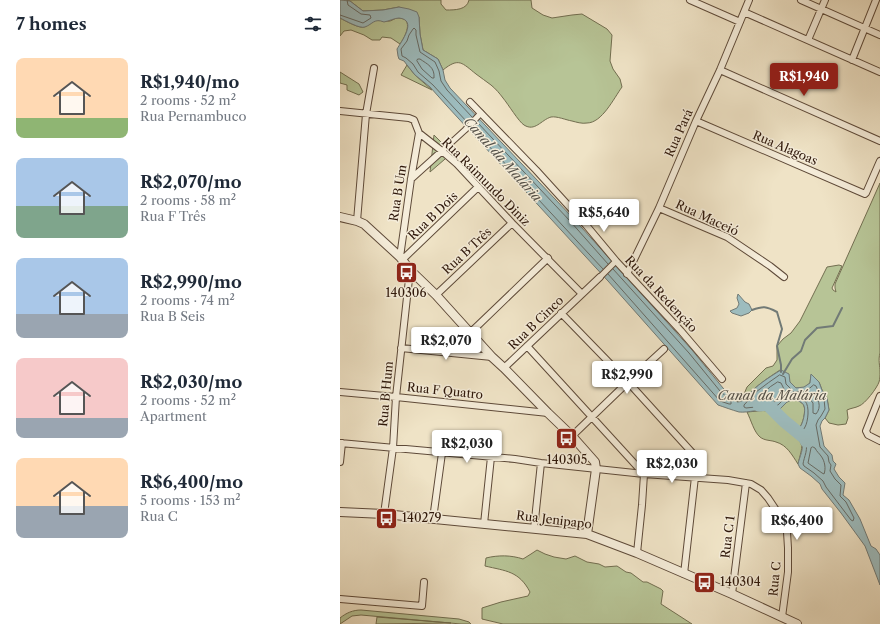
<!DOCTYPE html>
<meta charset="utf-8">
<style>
:root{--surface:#fff;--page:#f2f2f3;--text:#1f2937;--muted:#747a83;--accent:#8f2418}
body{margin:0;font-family:"Libre Caslon Text",serif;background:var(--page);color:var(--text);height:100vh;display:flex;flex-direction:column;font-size:15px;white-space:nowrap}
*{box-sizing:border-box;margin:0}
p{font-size:13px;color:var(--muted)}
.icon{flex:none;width:22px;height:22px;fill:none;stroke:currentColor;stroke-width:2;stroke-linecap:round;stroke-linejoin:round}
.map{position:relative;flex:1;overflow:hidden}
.details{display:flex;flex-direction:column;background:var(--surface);width:340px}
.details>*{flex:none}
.price{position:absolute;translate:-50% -34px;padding:0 9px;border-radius:4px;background:#fff;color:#222;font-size:13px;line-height:26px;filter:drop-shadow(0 1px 2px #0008)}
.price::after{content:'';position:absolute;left:50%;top:24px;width:12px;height:9px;margin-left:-6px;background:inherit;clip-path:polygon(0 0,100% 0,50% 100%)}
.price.selected{background:var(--accent);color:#fff}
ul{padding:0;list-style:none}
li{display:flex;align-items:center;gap:12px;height:100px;padding:0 16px}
li span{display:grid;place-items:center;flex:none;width:112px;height:80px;border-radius:8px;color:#555}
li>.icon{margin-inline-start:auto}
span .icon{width:48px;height:48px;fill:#fffc;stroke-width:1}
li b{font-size:17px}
h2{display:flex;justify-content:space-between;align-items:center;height:48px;padding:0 16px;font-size:17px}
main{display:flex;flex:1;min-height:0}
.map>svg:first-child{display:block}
</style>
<main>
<section class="details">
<h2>7 homes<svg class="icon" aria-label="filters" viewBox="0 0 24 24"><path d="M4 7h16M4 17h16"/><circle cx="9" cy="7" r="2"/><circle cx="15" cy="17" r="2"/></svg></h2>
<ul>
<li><span style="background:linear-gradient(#ffd9b3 75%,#8fb573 0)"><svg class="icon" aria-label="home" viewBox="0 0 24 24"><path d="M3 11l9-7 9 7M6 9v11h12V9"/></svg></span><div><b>R$1,940/mo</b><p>2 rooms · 52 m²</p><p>Rua Pernambuco</p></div></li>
<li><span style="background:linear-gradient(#a9c7e8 60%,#7fa58c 0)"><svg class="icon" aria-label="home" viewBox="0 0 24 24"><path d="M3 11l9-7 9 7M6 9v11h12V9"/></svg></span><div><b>R$2,070/mo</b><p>2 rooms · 58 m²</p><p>Rua F Três</p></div></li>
<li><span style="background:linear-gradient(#a9c7e8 70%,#9aa5b1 0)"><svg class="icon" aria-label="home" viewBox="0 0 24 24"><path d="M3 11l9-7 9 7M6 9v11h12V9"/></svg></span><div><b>R$2,990/mo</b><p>2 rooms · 74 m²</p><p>Rua B Seis</p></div></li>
<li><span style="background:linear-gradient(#f6c9c9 75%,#9aa5b1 0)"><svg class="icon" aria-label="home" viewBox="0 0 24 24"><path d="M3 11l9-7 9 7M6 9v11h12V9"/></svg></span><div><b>R$2,030/mo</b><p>2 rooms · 52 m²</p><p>Apartment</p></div></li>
<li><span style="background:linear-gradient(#ffd9b3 60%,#9aa5b1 0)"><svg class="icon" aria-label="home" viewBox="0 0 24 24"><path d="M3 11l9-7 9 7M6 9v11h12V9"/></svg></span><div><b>R$6,400/mo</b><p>5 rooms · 153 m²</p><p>Rua C</p></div></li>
</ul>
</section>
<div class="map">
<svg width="540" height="624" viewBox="0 0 540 624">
<rect width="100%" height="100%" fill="#efe3c6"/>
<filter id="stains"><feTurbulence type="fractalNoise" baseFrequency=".005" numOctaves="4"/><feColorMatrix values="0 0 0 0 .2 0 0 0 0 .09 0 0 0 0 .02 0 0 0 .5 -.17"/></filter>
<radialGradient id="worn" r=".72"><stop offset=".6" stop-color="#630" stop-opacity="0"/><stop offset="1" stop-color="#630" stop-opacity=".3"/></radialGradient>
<path fill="#b7c496" stroke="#726e50" d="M7,0H101V4L106,10C115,10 127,10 129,0H191L192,8L203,15L212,18L232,15L242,14L267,29L272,35L270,61L273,69L280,79L282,87C274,98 262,123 247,123C242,124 236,122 232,121C226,120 217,116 211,117C201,120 195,132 184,125C179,122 168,104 163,98C160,94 156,89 151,85C146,81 141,78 136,74C122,63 119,57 103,70L98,59L83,50L80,34L79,17L59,7L43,10L23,11L10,1Z
M0,18C6,21 18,28 23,27C27,27 30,22 34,21C39,19 44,22 50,21C53,20 55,18 58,18C75,18 65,37 60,44L51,38L42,37L40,40H32L24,35L11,30L4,31L0,36Z
M67,65L75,75L92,90L61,75Z
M0,72L19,84L23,92L19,95L7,90V85L0,83Z
M94,135L112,153L90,172Z
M540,183V353C538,360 540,366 540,372C540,375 540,379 539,382C537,388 525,404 519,406C515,408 511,408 507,410L508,418L506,424L498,425L489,423L485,418L489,410L487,398L482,390L479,382L471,375L470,383L464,388H455L440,370C428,378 417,385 407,396C404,399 402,402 397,402L404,394L407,387L426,368L433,366L437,360V346L443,339L451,333L460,321L487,267L499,265L502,266L492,288L493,290L496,292L495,288V284Z
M453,399C456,400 463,402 464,406C466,410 463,425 459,428C457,430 453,430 450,431C465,446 463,443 458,464C452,455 447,445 436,442C431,440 425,441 420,437C414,432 411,420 407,412L440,409L447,402Z
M197,550L205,554L214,557L226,559L235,556L247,562L259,564L265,567L277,566L286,572L291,573L303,582H307L321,589L323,591L321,604L352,624H163L142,619V608L161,602L188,596L190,592C179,571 166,571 145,566L146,558C158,555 171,555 183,559L191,554Z
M21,610L119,619L129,622L131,624H121L21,615L12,616L0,624V618C6,613 13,610 21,610Z
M37,617L111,623L36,624Z"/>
<path fill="#9dbcbe" stroke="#717a76" d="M0,0L10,1L23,11L43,10L59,7L69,9L77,12L79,17L80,34L83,50L98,59L103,70L105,80L110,88L233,218L352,350L383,388L397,402C402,402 404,399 407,396C417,385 428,378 441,370L449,374L450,382L456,388L464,387L470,383L471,374L479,382L482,390L487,398L489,410L485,418L482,421L480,426L484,446L492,455L493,461L496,464L494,469L499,477L505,483L503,495L509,500L520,519L531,546L536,549L540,555V585L525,546L501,513L482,489L480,484L471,476L460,468L458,464C459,458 465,447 461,442C457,437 453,438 450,430C453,430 457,430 459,428C463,425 466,410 464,406C463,402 456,400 453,399L447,402L440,409L430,412C420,408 409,413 399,412C392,410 384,407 378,405L268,281L107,106L90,87L75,75L67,65L64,61L59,59L58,56L57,49C61,42 78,20 59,18C55,18 49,21 44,22C34,18 33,24 25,27C20,29 6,21 0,18Z
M398,294L405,302L409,304L412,310L409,313L401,316L392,313L390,311L397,308L399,304L397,298Z"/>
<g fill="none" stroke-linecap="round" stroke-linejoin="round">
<path stroke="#666a64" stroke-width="1" d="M0,15L23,23L31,18L30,15L21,14L8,5L7,0
M78,59H80C87,64 95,67 94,78H92L82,69L77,61Z
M127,122L93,85L78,72L73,64L66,58L62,56L61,49L67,41L69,35L73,29L74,28L76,30V35L80,52L95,62L99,71L101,81L107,90L132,117
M137,122L230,221L268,264
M132,128L263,269
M268,274L380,401L389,404H391V401L380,391L349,353L273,269
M440,375L445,377L446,384L454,392V395L444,399L438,405L431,408L425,406L406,408L404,407V405L416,392L428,383Z
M438,382L441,383L445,391V393C441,395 438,400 434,402C431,403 420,401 417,401V399L430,387Z
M474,385L476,386L479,393L484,399L485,409L481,416L478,420L476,425L480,447L488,456L489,462L491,465L490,471L495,479L501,485L500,496L506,502L514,518L513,521L511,520L486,487L483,481L474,473L464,466L463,464C464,457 469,448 465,441C463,438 460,437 458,434C460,432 464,430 465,427C468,422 470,406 465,401C462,398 458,397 455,394L456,392L466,391Z
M472,393C479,398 482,407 476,414L473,413V403L468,397L469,395Z
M473,447L475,448C477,452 479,453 481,456C485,461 486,469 484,474L482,473L468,463L471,448Z"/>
<path stroke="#717a76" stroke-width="2" d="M412,310C423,306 426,306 437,312L442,329L437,346L441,365V372
M443,374L452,359L461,351L465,340L477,328L493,326L502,308"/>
<path stroke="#9dbcbe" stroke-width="13" d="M419,405L427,404L444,421L466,439V441"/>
<defs>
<path id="pedestrian" d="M102,151L125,130L141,113
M260,277L276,261"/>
<path id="minor" d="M350,0L400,22
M461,0L540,35
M404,12L540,72
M468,40L485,0
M512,60L536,0
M380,70L540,141
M130,102L196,170L246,225L276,261L341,331L382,379
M0,111L69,118L74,120L79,133L102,151L117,164L172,223L242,294
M356,121L525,194L526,193L540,161
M71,179L102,151
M319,208L387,237L430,266L444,277
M17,221L26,114L34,68
M60,257L71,179L79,133
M62,260L138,187
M287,274L319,208L356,121L380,70L409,0
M96,295L172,223
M221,313L288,382L357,458L358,463L355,477L344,574
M130,333L208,258
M187,346L304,474L302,505L297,553
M61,348L152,357
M164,368L260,277
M0,392L56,397L208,413
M540,396L526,431L528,435L540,441
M232,436L288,382L324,349
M0,443L175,459L201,463L304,474L388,480L411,484L421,490L428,498L440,516L447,532L448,548V572L442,617
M0,462L2,443
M44,514L53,448L56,397L70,270
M93,519L102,453
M144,524L151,457
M194,529L201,463
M392,594L406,483
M0,599L82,606L84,582"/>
<path id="tertiary" d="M0,217L17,221L24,224L60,257L70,270L96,295L152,357L164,368L208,413L232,436L255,462L256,469L247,534
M0,512L44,514L247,534L297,553L392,594L457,624"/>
</defs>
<use href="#pedestrian" stroke="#5e4a39" stroke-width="7"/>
<use href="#minor" stroke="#5e4a39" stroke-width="8"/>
<use href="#tertiary" stroke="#5e4a39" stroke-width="10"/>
<use href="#pedestrian" stroke="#f5edda" stroke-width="5"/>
<use href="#minor" stroke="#f5edda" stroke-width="6"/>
<use href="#tertiary" stroke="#f5edda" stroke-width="8"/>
</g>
<defs>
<symbol id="bus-square" viewBox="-11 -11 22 22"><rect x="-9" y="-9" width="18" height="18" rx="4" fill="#8f2418" stroke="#f5edda"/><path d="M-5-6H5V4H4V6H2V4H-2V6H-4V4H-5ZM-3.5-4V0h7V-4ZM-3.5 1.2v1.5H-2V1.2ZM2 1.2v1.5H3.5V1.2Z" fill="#fff"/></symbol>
</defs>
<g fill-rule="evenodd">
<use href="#bus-square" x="54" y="260" width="25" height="25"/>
<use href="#bus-square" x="214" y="426" width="25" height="25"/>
<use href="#bus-square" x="34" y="506" width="25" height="25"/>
<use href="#bus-square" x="352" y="570" width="25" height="25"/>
</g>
<g text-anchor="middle" stroke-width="3" stroke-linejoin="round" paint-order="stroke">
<g font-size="12" fill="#2e170a" stroke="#f5edda">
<text transform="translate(339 133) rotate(-66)" y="4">Rua Pará</text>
<text transform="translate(445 148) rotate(23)" y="4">Rua Alagoas</text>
<text transform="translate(146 182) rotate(45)" y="4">Rua Raimundo Diniz</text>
<text transform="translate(58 193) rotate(-81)" y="4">Rua B Um</text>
<text transform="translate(93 216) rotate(-44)" y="4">Rua B Dois</text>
<text transform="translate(367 218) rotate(25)" y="4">Rua Maceió</text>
<text transform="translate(127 251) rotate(-43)" y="4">Rua B Três</text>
<text transform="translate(321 294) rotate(47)" y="4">Rua da Redenção</text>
<text transform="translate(196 323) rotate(-44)" y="4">Rua B Cinco</text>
<text transform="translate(105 391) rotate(6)" y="4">Rua F Quatro</text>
<text transform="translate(46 394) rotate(-85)" y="4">Rua B Hum</text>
<text transform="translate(214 520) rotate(7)" y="4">Rua Jenipapo</text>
<text transform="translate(388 537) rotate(-83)" y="4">Rua C 1</text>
<text transform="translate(435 579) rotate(-84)" y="4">Rua C</text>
</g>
<g font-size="12" fill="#2e170a" stroke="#f5edda">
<text x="66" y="297">140306</text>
<text x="227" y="464">140305</text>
<text x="62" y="522" text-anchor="start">140279</text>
<text x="380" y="586" text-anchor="start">140304</text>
</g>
<g font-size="13" font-style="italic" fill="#555149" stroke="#f5edda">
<text transform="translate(163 159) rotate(48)" y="5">Canal da Malária</text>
<text x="432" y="400">Canal da Malária</text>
</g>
</g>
<rect width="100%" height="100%" filter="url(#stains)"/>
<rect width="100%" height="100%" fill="url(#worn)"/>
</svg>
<b class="price selected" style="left:464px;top:97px">R$1,940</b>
<b class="price" style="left:264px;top:233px">R$5,640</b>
<b class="price" style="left:106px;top:361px">R$2,070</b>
<b class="price" style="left:287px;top:395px">R$2,990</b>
<b class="price" style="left:127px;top:464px">R$2,030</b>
<b class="price" style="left:332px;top:484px">R$2,030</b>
<b class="price" style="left:457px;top:541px">R$6,400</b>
</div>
</main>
